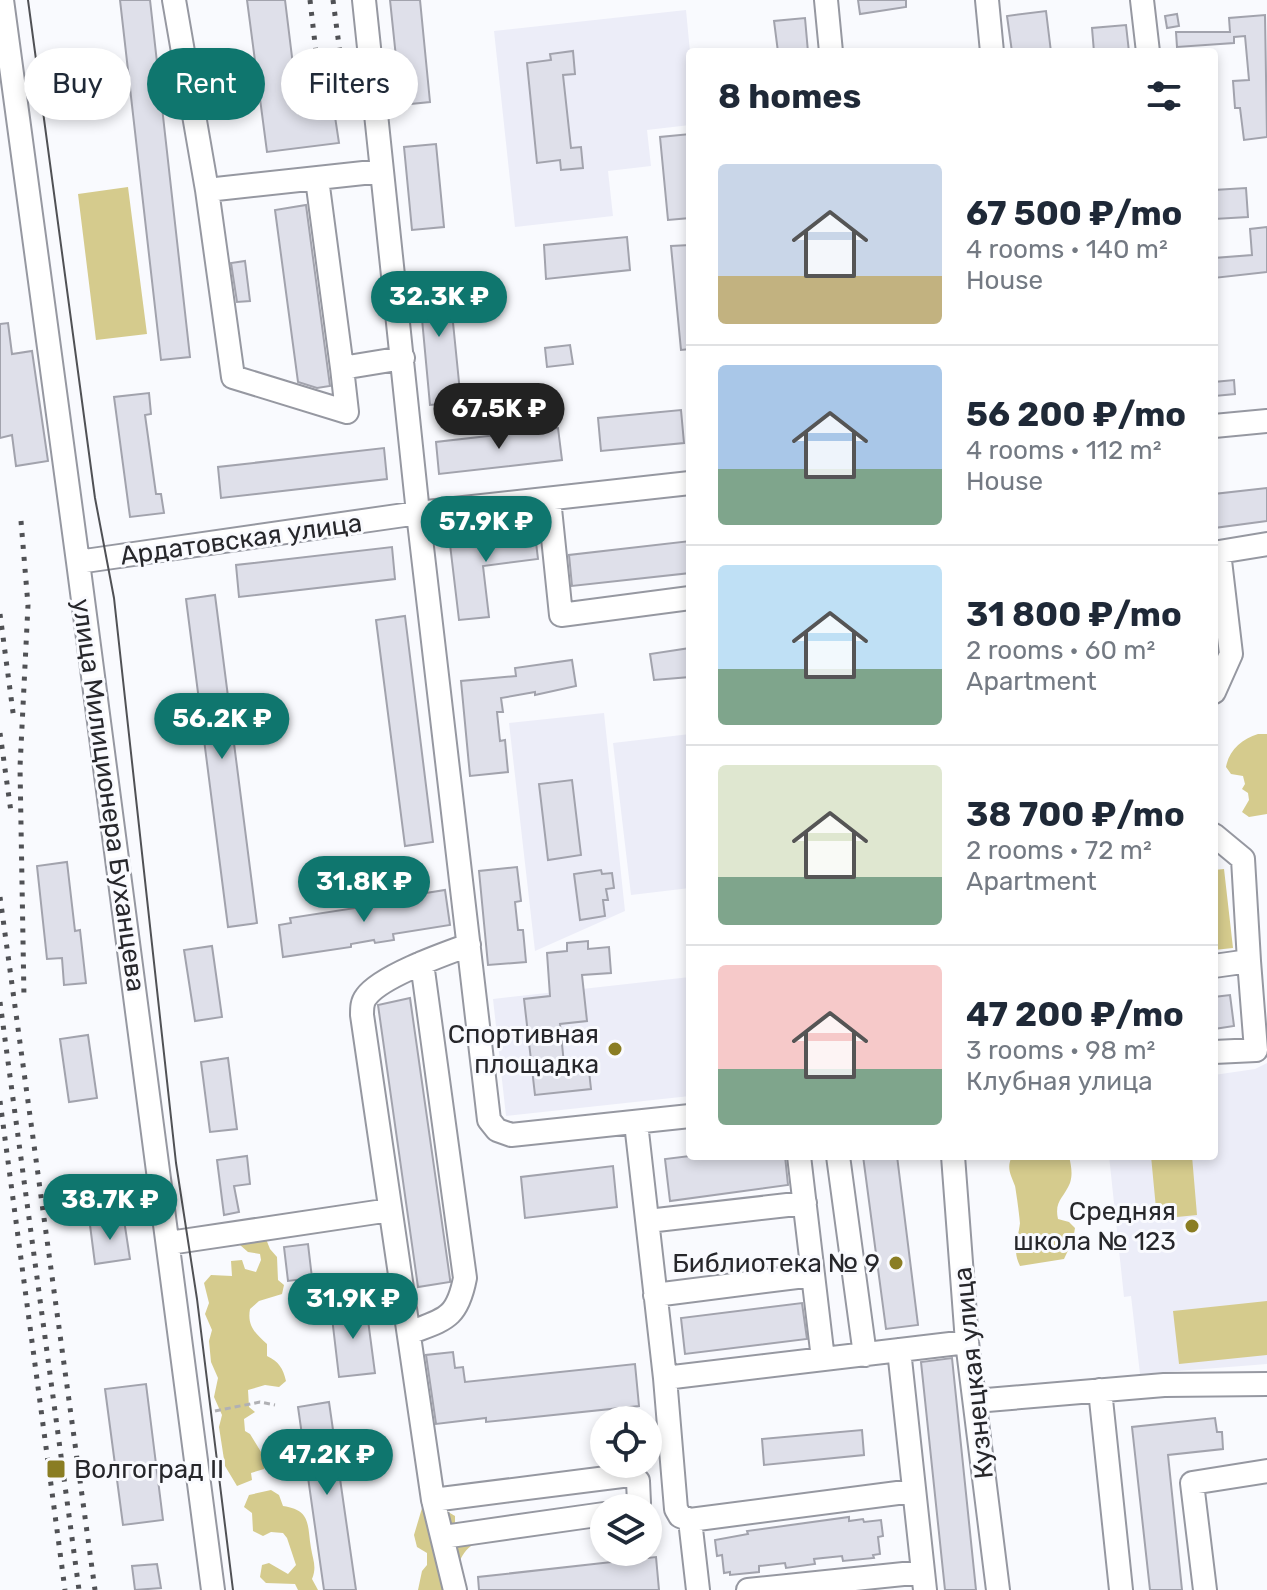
<!DOCTYPE html>
<meta charset="utf-8">
<style>
:root{--surface:#fff;--page:#f2f2f3;--text:#1f2937;--muted:#747a83;--line:#e0e1e3;--accent:#0f766e}
body{margin:0;font-family:Rubik,sans-serif;background:var(--page);color:var(--text);height:100vh;display:flex;flex-direction:column;font-size:30px;white-space:nowrap}
*{box-sizing:border-box;margin:0}
p{font-size:26px;color:var(--muted)}
.icon{flex:none;width:44px;height:44px;fill:none;stroke:currentColor;stroke-width:2;stroke-linecap:round;stroke-linejoin:round}
.map{position:relative;flex:1;overflow:hidden}
.panel{position:absolute;left:686px;top:48px;width:532px;height:1112px;display:flex;flex-direction:column;background:var(--surface);border-radius:8px;box-shadow:0 4px 12px #0003}
.panel>*{flex:none}
.guide{position:absolute;left:24px;top:48px;width:542px;height:72px;display:flex;gap:16px}
.controls{position:absolute;left:590px;top:1406px;display:grid;gap:16px}
.controls a{display:grid;place-items:center;width:72px;height:72px;border-radius:50%;background:var(--surface);box-shadow:0 4px 12px #0003;font-size:40px}
.price{position:absolute;translate:-50% -68px;padding:0 18px;border-radius:28px;background:var(--accent);color:#fff;font-size:26px;line-height:52px;filter:drop-shadow(0 2px 4px #0008)}
.price::after{content:'';position:absolute;left:50%;top:48px;width:24px;height:18px;margin-left:-12px;background:inherit;clip-path:polygon(0 0,100% 0,50% 100%)}
.price.current{background:#222;color:#fff}
ul{padding:0;list-style:none}
li{display:flex;align-items:center;gap:24px;height:200px;padding:0 32px}
li+li{border-top:2px solid var(--line)}
li span{display:grid;place-items:center;flex:none;width:224px;height:160px;border-radius:8px;color:#555}
li>.icon{margin-inline-start:auto}
span .icon{width:96px;height:96px;fill:#fffc;stroke-width:1}
li b{font-size:34px}
h2{display:flex;justify-content:space-between;align-items:center;height:96px;padding:0 32px;font-size:34px}
.pill{padding:0 28px;border-radius:36px;background:var(--surface);box-shadow:0 4px 12px #0003;font-size:28px;line-height:72px}
.pill.current{background:var(--accent);color:#fff}
.map>svg:first-child{display:block}
</style>
<div class="map">
<svg width="1267" height="1590" viewBox="0 0 1267 1590">
<rect width="100%" height="100%" fill="#f9fafe"/>
<path fill="#ecedf8" d="M686,10L690,52V125L647,130L651,166L608,171L613,216L515,227L494,31Z
M604,713L625,911L535,951L509,723Z
M690,734V888L631,895L613,743Z
M690,977V1096L506,1116L493,999Z
M1267,1063V1364L1140,1374L1131,1296L1124,1297L1109,1156H1214V1075L1255,1069Z"/>
<path fill="#d5cb8d" d="M128,187L147,334L96,340L78,194Z
M1258,734H1267V814L1249,817L1242,812L1249,800L1248,793L1242,789L1245,784L1243,776L1231,774L1226,767C1229,750 1242,739 1258,734Z
M1224,869L1233,948L1214,950V870Z
M1012,1156H1069C1071,1165 1073,1174 1070,1183C1064,1198 1054,1201 1058,1219L1069,1222L1075,1228L1073,1240L1064,1259L1020,1266C1012,1250 1018,1240 1020,1223C1020,1220 1016,1190 1015,1186C1011,1174 1006,1169 1012,1156Z
M1151,1156H1192L1197,1215L1157,1219Z
M250,1235L266,1239L270,1249L277,1257L278,1280L284,1285L282,1294L259,1301L250,1309C247,1326 255,1333 267,1344V1356C279,1362 283,1368 286,1381L279,1387L265,1385L248,1390L249,1407L255,1412L244,1419L245,1431L250,1434L266,1460L264,1469L251,1473L252,1480L237,1486L225,1466L219,1427L222,1415L214,1397L218,1378L211,1362L209,1341L212,1330L205,1314L209,1303L204,1283L211,1275L232,1276L231,1261L242,1260L245,1269L256,1272L261,1260L260,1254L248,1252L240,1245Z
M1267,1301V1355L1179,1364L1173,1311Z
M271,1490L279,1495L283,1506C312,1510 307,1526 311,1548C313,1560 317,1567 312,1579L318,1590H298L295,1584L266,1583L260,1577L262,1565L269,1563L288,1574L296,1565L287,1538L283,1533L271,1532L263,1536L253,1531L252,1513L244,1507L249,1495Z
M425,1498L455,1516V1522L451,1534L471,1546C457,1557 456,1573 455,1590H418L422,1571L427,1565V1553L417,1547L414,1535Z"/>
<path fill="#dfe0ea" stroke="#a2a3ad" stroke-width="2" d="M120,0H150L190,357L161,360Z
M247,0H285L299,114L334,110L339,143L267,152Z
M390,0H420L430,102L401,105Z
M858,0H906V7L860,14Z
M1046,11L1051,52H1012L1007,16Z
M1177,14L1179,26L1167,28L1165,16Z
M1265,15L1267,137L1244,140L1240,108H1235L1233,81L1249,80L1245,36L1234,37V43L1177,47L1176,32H1230L1229,18Z
M805,18L808,52H778L774,21Z
M1126,25L1129,52H1094L1092,28Z
M573,51L575,74L563,75L571,148L581,147L583,168L561,170L560,160L537,163L527,63L551,60L550,54Z
M690,134V218L668,220L660,137Z
M436,144L444,227L412,230L404,147Z
M1246,188L1248,217L1214,219V190Z
M306,205L330,386L317,388L298,382L275,210Z
M1267,227V272L1214,278V258L1252,255L1250,229Z
M627,237L630,270L546,279L544,245Z
M690,245V349L681,350L671,246Z
M245,261L250,301L237,302L231,263Z
M448,273L461,402L430,405L418,276Z
M8,323L12,354L32,351L48,461L16,466L12,435L0,438V324Z
M570,345L573,364L547,367L545,348Z
M1234,380L1235,394L1215,396L1214,382Z
M149,393L151,414L145,415L156,494H161L164,513L130,517L114,397Z
M681,410L684,443L601,451L598,418Z
M558,428L562,460L439,474L436,442Z
M384,448L387,479L221,498L218,467Z
M1267,488V521L1214,528V494Z
M534,526L538,559L483,566L489,617L459,620L449,536Z
M690,541V573L572,586L569,555Z
M392,547L395,579L239,597L236,565Z
M215,595L257,923L228,927L186,599Z
M405,616L433,842L405,846L376,620Z
M690,648V677L654,680L650,654Z
M572,660L576,686L535,695V692L501,698L503,712H497L500,741L505,740L508,772L470,776L461,681L516,676L515,668Z
M572,780L581,855L548,860L539,784Z
M67,862L75,931L80,930L86,983L64,985L62,958L47,959L37,866Z
M517,867L521,901L515,902L518,930H523L526,962L488,965L479,871Z
M601,870L602,874L612,873L614,888L606,889L608,900H603L605,916L580,920L574,874Z
M445,890L450,925L393,934L394,940L375,943L374,940L351,944V947L283,957L279,925L291,923L290,918L388,903V899Z
M588,941V949L609,947L611,973L582,975L587,1021L560,1024L564,1064L588,1062L591,1089L535,1095L524,999L550,996L547,953L567,951V943Z
M212,946L222,1017L195,1021L184,950Z
M1230,995L1234,1026L1214,1029V997Z
M410,998L450,1279V1282L418,1287L378,1005Z
M88,1035L97,1098L69,1102L60,1039Z
M228,1058L237,1129L210,1132L201,1062Z
M247,1156L250,1184L234,1186L239,1212L224,1215L217,1160Z
M690,1156H785L788,1185L670,1201L665,1159Z
M863,1156H897L918,1325L886,1329Z
M613,1166L617,1207L525,1218L521,1177Z
M124,1220L130,1259L95,1264L90,1225Z
M308,1244L312,1278L288,1281L284,1247Z
M802,1303L807,1339L685,1354L681,1318Z
M366,1305L375,1373L339,1377L331,1309Z
M453,1352L455,1368L463,1367L465,1382L635,1364L639,1406L486,1422V1418L436,1424L426,1355Z
M952,1358L976,1590H945L921,1362Z
M146,1384L163,1520L123,1525L105,1389Z
M329,1402L356,1590H324L298,1407Z
M1215,1418L1217,1432H1222L1223,1449L1168,1455L1182,1590H1150L1132,1427Z
M862,1430L864,1455L764,1465L762,1439Z
M849,1517V1521L863,1519L864,1522L881,1520L883,1536L878,1537L880,1554L873,1555L874,1558L843,1561L842,1556L814,1559L815,1564L786,1568L785,1563L759,1566V1572L730,1575V1572L724,1573L722,1555L717,1556L715,1540L748,1534L747,1531Z
M656,1557L659,1590H479L478,1577Z
M157,1564L161,1588L135,1590L132,1566Z"/>
<g fill="none" stroke-linecap="round" stroke-linejoin="round">
<defs>
<path id="minor" d="M2,0L78,562L213,1590
M174,0L207,190L233,377L347,412L342,368L403,358
M364,0L418,513L489,1120L497,1130L511,1135L690,1116
M826,0L831,52
M987,0L992,52
M1142,0L1148,52
M317,179L342,368
M207,190L382,171
M1214,426L1267,421
M549,499L561,615L690,598
M78,562L418,513L690,483
M1214,692L1231,654L1219,552L1267,544
M1214,835L1243,859L1249,961L1214,966
M1214,1052L1256,1050L1249,961
M636,1123L665,1378L676,1509L680,1516L690,1520L913,1491
M799,1156L823,1359
M838,1156L865,1355
M953,1156L967,1342L998,1590
M648,1221L805,1203
M169,1243L390,1210
M655,1295L813,1275
M409,1333C445,1319 457,1319 465,1278L422,963
M899,1350L925,1590
M665,1378L967,1342
M1100,1390L1121,1590
M975,1401L1164,1385L1267,1384
M433,1500L630,1475L638,1481L639,1503L636,1508
M690,1520L698,1590
M443,1537L604,1514
M455,1590L433,1500L362,1015C362,1008 362,1002 366,997C381,976 444,954 469,945
M748,1590L923,1572
M1205,1590L1192,1483L1267,1471"/>
</defs>
<use href="#minor" stroke="#9698a1" stroke-width="26"/>
<path stroke="#b0b0b4" stroke-width="3" stroke-dasharray="6 4" stroke-linecap="butt" d="M215,1411L260,1402L275,1405"/>
<use href="#minor" stroke="#fff" stroke-width="22"/>
<path stroke="#505155" stroke-width="2" d="M28,0L95,498L114,598L176,1163L197,1299L233,1590"/>
<path stroke="#505155" stroke-width="5" stroke-dasharray="4 8" stroke-linecap="butt" d="M310,0L321,96
M333,0L345,91
M21,521L28,605L20,767L24,998
M0,614L14,720
M0,733L11,812
M0,897L95,1590
M0,1002L79,1590
M0,1101L65,1590"/>
</g>
<g fill="#8a7d23" stroke="#f9fafe" stroke-width="3">
<circle cx="615" cy="1049" r="8"/>
<circle cx="1192" cy="1226" r="8"/>
<circle cx="896" cy="1263" r="8"/>
<rect x="46" y="1459" width="20" height="20" rx="4"/>
</g>
<g text-anchor="middle" stroke-width="6" stroke-linejoin="round" paint-order="stroke">
<g font-size="26" fill="#27272b" stroke="#f9fafe">
<text transform="translate(241 539) rotate(-8)" y="9">Ардатовская улица</text>
<text transform="translate(109 795) rotate(82)" y="9">улица Милиционера Буханцева</text>
<text transform="translate(973 1373) rotate(-96)" y="9">Кузнецкая улица</text>
</g>
<g font-size="26" fill="#27272b" stroke="#f9fafe" text-anchor="end">
<text x="599" y="1043">Спортивная<tspan x="599" dy="30">площадка</tspan></text>
<text x="1176" y="1220">Средняя<tspan x="1176" dy="30">школа № 123</tspan></text>
<text x="880" y="1272">Библиотека № 9</text>
<text x="74" y="1478" text-anchor="start">Волгоград II</text>
</g>
</g>
</svg>
<div class="controls">
<a><svg class="icon" aria-label="locate" viewBox="0 0 24 24"><circle cx="12" cy="12" r="6"/><path d="M12 2v4M12 18v4M2 12h4M18 12h4"/></svg></a>
<a><svg class="icon" aria-label="layers" viewBox="0 0 24 24"><path d="M12 4l9 5-9 5-9-5zM3 14l9 5 9-5"/></svg></a>
</div>
<b class="price" style="left:439px;top:339px">32.3K ₽</b>
<b class="price current" style="left:499px;top:451px">67.5K ₽</b>
<b class="price" style="left:486px;top:564px">57.9K ₽</b>
<b class="price" style="left:222px;top:761px">56.2K ₽</b>
<b class="price" style="left:364px;top:924px">31.8K ₽</b>
<b class="price" style="left:110px;top:1242px">38.7K ₽</b>
<b class="price" style="left:353px;top:1341px">31.9K ₽</b>
<b class="price" style="left:327px;top:1497px">47.2K ₽</b>
<div class="guide">
<a class="pill">Buy</a>
<a class="pill current">Rent</a>
<a class="pill">Filters</a>
</div>
<section class="panel">
<h2>8 homes<svg class="icon" aria-label="filters" viewBox="0 0 24 24"><path d="M4 7h16M4 17h16"/><circle cx="9" cy="7" r="2"/><circle cx="15" cy="17" r="2"/></svg></h2>
<ul>
<li><span style="background:linear-gradient(#c9d6e8 70%,#c2b280 0)"><svg class="icon" aria-label="home" viewBox="0 0 24 24"><path d="M3 11l9-7 9 7M6 9v11h12V9"/></svg></span><div><b>67 500 ₽/mo</b><p>4 rooms · 140 m²</p><p>House</p></div></li>
<li><span style="background:linear-gradient(#a9c7e8 65%,#7fa58c 0)"><svg class="icon" aria-label="home" viewBox="0 0 24 24"><path d="M3 11l9-7 9 7M6 9v11h12V9"/></svg></span><div><b>56 200 ₽/mo</b><p>4 rooms · 112 m²</p><p>House</p></div></li>
<li><span style="background:linear-gradient(#bfe0f5 65%,#7fa58c 0)"><svg class="icon" aria-label="home" viewBox="0 0 24 24"><path d="M3 11l9-7 9 7M6 9v11h12V9"/></svg></span><div><b>31 800 ₽/mo</b><p>2 rooms · 60 m²</p><p>Apartment</p></div></li>
<li><span style="background:linear-gradient(#dfe7d0 70%,#7fa58c 0)"><svg class="icon" aria-label="home" viewBox="0 0 24 24"><path d="M3 11l9-7 9 7M6 9v11h12V9"/></svg></span><div><b>38 700 ₽/mo</b><p>2 rooms · 72 m²</p><p>Apartment</p></div></li>
<li><span style="background:linear-gradient(#f6c9c9 65%,#7fa58c 0)"><svg class="icon" aria-label="home" viewBox="0 0 24 24"><path d="M3 11l9-7 9 7M6 9v11h12V9"/></svg></span><div><b>47 200 ₽/mo</b><p>3 rooms · 98 m²</p><p>Клубная улица</p></div></li>
</ul>
</section>
</div>
